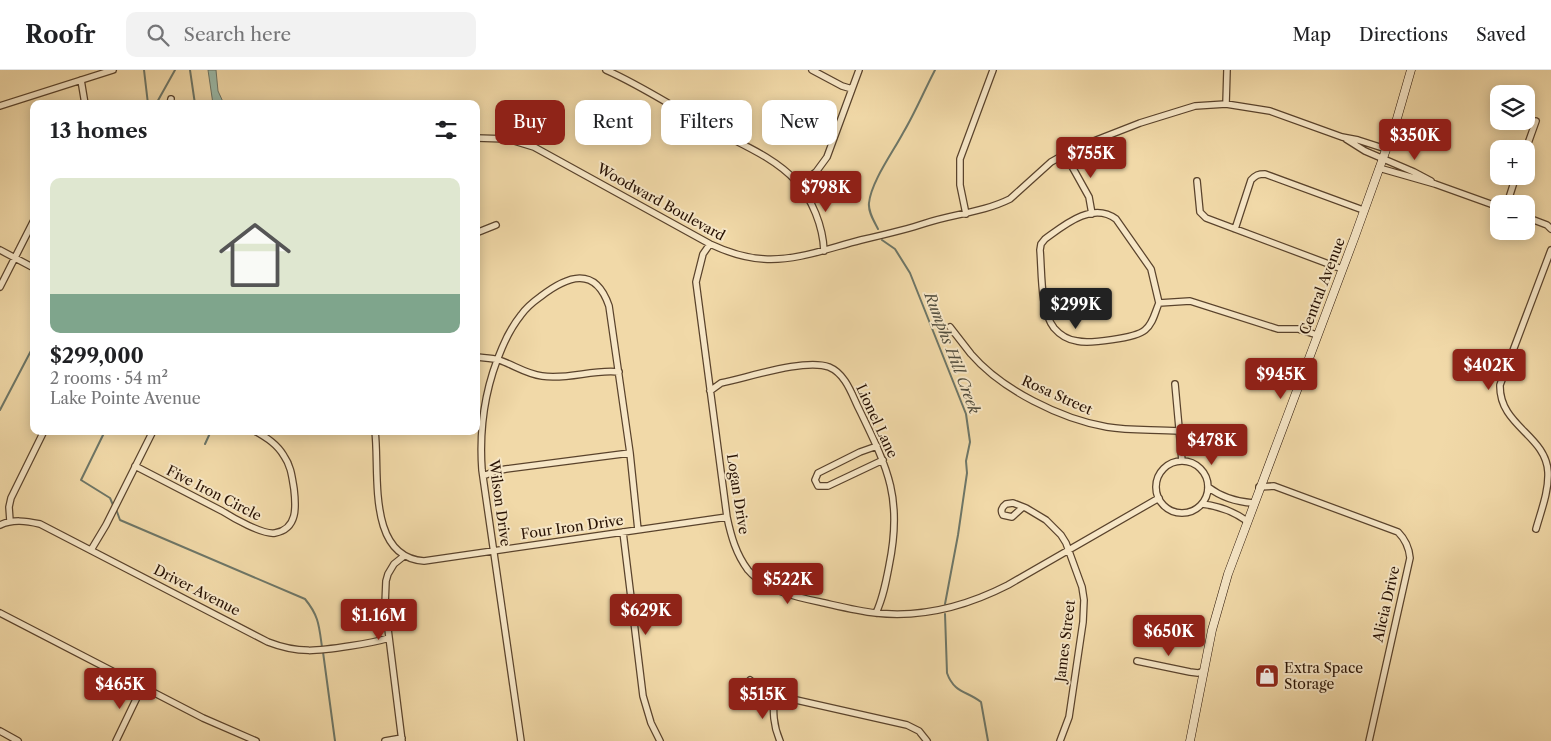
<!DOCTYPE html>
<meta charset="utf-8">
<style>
:root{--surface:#fff;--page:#f2f2f2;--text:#202124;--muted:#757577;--line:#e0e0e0;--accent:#8f2418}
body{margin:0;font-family:"Libre Caslon Text",serif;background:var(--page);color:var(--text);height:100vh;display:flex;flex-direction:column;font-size:19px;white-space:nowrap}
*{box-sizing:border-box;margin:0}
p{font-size:16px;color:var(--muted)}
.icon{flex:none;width:28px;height:28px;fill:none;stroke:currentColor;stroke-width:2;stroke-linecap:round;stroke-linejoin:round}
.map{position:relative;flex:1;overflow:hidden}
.panel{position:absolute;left:30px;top:30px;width:450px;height:335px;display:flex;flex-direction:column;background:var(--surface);border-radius:10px;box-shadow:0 2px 12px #0003}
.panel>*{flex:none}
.guide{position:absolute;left:495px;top:30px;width:475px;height:45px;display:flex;gap:10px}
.fabs{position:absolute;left:1490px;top:15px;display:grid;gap:10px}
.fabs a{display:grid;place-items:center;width:45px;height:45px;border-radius:10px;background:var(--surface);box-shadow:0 2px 12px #0003;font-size:25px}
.price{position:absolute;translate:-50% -42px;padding:0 11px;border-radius:5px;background:var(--accent);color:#fff;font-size:16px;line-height:32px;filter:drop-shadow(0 1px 2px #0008)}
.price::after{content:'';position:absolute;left:50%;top:30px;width:15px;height:11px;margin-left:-8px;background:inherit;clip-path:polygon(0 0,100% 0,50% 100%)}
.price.selected{background:#222;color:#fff}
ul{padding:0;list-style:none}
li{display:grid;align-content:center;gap:10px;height:265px;padding:0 20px}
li+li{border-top:1px solid var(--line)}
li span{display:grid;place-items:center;height:155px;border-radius:10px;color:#555}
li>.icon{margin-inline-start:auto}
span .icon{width:90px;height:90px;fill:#fffc;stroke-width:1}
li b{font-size:21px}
h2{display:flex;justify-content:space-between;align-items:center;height:60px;padding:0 20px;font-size:21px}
.chip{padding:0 18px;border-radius:10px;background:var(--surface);box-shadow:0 2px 12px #0003;font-size:18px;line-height:45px}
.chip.selected{background:var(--accent);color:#fff}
header{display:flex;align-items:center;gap:30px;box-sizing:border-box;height:70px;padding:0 25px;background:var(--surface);border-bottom:1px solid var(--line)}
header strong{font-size:24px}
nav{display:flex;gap:28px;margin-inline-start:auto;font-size:18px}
.search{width:350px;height:45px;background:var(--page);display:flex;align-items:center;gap:12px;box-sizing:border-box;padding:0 18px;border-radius:10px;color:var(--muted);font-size:19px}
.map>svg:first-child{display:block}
</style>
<header>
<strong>Roofr</strong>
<div class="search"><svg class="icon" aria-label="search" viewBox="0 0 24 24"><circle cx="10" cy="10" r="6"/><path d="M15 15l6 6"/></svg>Search here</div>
<nav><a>Map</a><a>Directions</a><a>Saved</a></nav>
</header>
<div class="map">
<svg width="1551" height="671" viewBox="0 0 1551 671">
<rect width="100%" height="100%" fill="#f1d9a8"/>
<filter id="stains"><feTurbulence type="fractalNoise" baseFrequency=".004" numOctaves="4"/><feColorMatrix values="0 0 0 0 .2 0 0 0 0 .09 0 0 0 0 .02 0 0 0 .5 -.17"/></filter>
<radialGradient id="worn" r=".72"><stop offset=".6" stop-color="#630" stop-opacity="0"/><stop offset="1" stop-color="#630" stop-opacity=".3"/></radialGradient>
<path fill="#9bbaa9" stroke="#6d7667" d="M208,0H216L218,21L224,34H213Z"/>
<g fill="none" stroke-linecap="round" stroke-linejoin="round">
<path stroke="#6d7667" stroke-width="2" d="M144,0L148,34
M190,0L195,34
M156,34L175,0
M878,159C874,151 868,142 869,133C871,112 893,82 903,63C915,43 924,21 935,0
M882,170L895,179L910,203L966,344L970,372L966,391L967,403L958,465L945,534
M0,340L34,275
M105,361L81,410L110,428L113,435
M205,374L211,361
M116,439L120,450L305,529C319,546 319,556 322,577
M945,544L947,603C954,623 967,621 981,632L988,671
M323,582L335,671"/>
<defs>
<path id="street" d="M606,0C642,16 675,38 709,57C738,73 773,86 796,111C812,129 823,156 824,181
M812,0L842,16L852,19
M81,10L85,34
M170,34L171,29
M1226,34L1227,0
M0,36L113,0
M476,68L508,69L534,77L710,174C727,182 745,188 764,189C797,191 829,178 861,170C883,165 905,160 926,153C954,144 984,142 1010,129L1051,92L1076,78L1140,53L1195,36L1226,34L1270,41L1342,67L1358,70L1386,79
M1346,69L1365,81L1414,102L1431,111
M1526,79L1536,51
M1065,84L1089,127L1092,144
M1379,98L1435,114L1499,137
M1197,111L1200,142L1206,148L1342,199
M799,115L816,102L827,87L859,0
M1507,134L1516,106
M966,144L960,115V89L993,0
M1526,147L1547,155L1551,159
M1235,159L1251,110C1256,105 1258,104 1265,104L1363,140
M476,163L496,155
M710,174L703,184L696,212L727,447C731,466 736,484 748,500C765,520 795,527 820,532C838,536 857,541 876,543C922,548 967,536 1008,515L1159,428
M0,180L34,198
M0,217L34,150
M1159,233L1151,199L1116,149C1092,131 1063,156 1045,169L1041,174L1040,180C1042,202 1040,240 1054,258C1060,265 1069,270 1077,271C1089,274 1136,268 1145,260C1153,254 1155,242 1159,233L1190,231L1278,259H1298L1317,265
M950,257C957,266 964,275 971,284C1002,320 1061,349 1107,357C1131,361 1155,359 1179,361
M476,287C484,288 492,288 499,290C514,295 526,304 542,306C568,310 593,299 619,302
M1175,314L1182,391
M710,321L721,313C747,308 804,288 829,297C846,304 852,325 859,339C888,399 903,428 889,496C886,512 883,528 876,543
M375,361C380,401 366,487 424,491L727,447
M877,376L860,382L818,403L815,410L818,416H828L883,390
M1156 417a26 26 0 1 1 52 0a26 26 0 1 1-52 0Z
M135,396L222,441C233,448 263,465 275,463C298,459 296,436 294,419C292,407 291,396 284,386C277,374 267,368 255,361
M483,406L496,401L506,399L630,383
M1208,417C1221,427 1238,432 1253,433
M1259,417L1274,416L1398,462C1405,469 1409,477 1410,488L1369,671
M1202,434C1219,436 1233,441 1247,451
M1023,437L1012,447L1003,445C1000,441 1002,437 1006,434L1013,433L1026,438L1046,450L1061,465L1066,473L1082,517L1084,530L1083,552L1069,647L1060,671
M10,451L9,437L11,428L44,361
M0,455C13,449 26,451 40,454L268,572C299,584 318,581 350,576C363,574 376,572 389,568
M1536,459C1541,441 1549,421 1548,402C1546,365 1499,356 1500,315L1551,180
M623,462L643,626L651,653L660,671
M91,480L106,455L153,361
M0,543L203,648L256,671
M1137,591L1190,602L1198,603L1204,601
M750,610L757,618L774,625L907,655L919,661L927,671
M774,625C773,642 773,655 780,671
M0,661L18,671
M116,671L142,617
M385,671L402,668
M402,671L385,535L386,511L388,504L394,494L404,486
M521,671L482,400C479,358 485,317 502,278C507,266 513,255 521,245C526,238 533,232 540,227C567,206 595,195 609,236L630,383L638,460"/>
<path id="secondary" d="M1190,671L1212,560L1228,504L1355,166L1396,52L1411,0"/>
</defs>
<use href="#street" stroke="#5a432c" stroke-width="8"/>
<use href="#secondary" stroke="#271103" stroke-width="9"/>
<use href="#street" stroke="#f6e6c6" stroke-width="5.5"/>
<use href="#secondary" stroke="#f6e6c6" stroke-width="8"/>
</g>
<defs>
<symbol id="shop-square" viewBox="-11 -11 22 22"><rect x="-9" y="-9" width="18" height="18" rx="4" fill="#8f2418" stroke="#f6e6c6"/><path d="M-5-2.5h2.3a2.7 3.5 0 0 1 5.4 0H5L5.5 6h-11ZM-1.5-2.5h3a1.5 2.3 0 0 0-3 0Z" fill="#fff"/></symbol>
</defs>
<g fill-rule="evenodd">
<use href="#shop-square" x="1253" y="592" width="28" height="28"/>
</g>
<g text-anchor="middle" stroke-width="4" stroke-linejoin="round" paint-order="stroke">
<g font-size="14" fill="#271103" stroke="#f6e6c6">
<text transform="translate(661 132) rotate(29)" y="5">Woodward Boulevard</text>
<text transform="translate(1322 216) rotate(-69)" y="5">Central Avenue</text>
<text transform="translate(1057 325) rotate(24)" y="5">Rosa Street</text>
<text transform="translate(877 351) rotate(65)" y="5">Lionel Lane</text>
<text transform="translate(214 423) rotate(27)" y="5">Five Iron Circle</text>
<text transform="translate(738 424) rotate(81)" y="5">Logan Drive</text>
<text transform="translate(500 433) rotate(82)" y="5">Wilson Drive</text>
<text transform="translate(572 457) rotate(-8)" y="5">Four Iron Drive</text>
<text transform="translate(197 520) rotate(27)" y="5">Driver Avenue</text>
<text transform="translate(1386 534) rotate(-77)" y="5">Alicia Drive</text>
<text transform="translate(1065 571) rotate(-83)" y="5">James Street</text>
</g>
<g font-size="14" fill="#271103" stroke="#f6e6c6" text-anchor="start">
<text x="1284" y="603">Extra Space<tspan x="1284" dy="16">Storage</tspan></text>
</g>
<g font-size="15" font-style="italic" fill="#504c3d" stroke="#f6e6c6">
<text transform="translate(952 283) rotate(69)" y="5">Rumphs Hill Creek</text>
</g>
</g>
<rect width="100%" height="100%" filter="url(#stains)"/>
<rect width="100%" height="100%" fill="url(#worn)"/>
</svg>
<div class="fabs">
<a><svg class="icon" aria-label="layers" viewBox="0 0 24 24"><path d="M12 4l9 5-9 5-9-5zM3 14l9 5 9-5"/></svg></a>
<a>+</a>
<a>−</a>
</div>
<b class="price" style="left:1415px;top:91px">$350K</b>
<b class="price" style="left:1091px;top:109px">$755K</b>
<b class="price" style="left:826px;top:143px">$798K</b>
<b class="price selected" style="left:1076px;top:260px">$299K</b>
<b class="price" style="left:1489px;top:321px">$402K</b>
<b class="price" style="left:1281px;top:330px">$945K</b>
<b class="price" style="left:1212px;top:396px">$478K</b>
<b class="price" style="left:788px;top:535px">$522K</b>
<b class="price" style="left:646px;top:566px">$629K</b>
<b class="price" style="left:379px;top:571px">$1.16M</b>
<b class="price" style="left:1169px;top:587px">$650K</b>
<b class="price" style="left:120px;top:640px">$465K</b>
<b class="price" style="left:763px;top:650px">$515K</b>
<div class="guide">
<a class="chip selected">Buy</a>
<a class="chip">Rent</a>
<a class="chip">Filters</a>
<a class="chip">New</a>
</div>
<section class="panel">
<h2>13 homes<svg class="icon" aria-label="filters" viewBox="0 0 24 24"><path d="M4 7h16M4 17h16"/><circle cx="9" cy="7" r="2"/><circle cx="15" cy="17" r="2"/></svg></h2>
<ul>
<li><span style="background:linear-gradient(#dfe7d0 75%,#7fa58c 0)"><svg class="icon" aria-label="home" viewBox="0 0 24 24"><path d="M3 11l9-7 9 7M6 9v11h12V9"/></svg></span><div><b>$299,000</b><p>2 rooms · 54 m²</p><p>Lake Pointe Avenue</p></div></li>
</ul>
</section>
</div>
